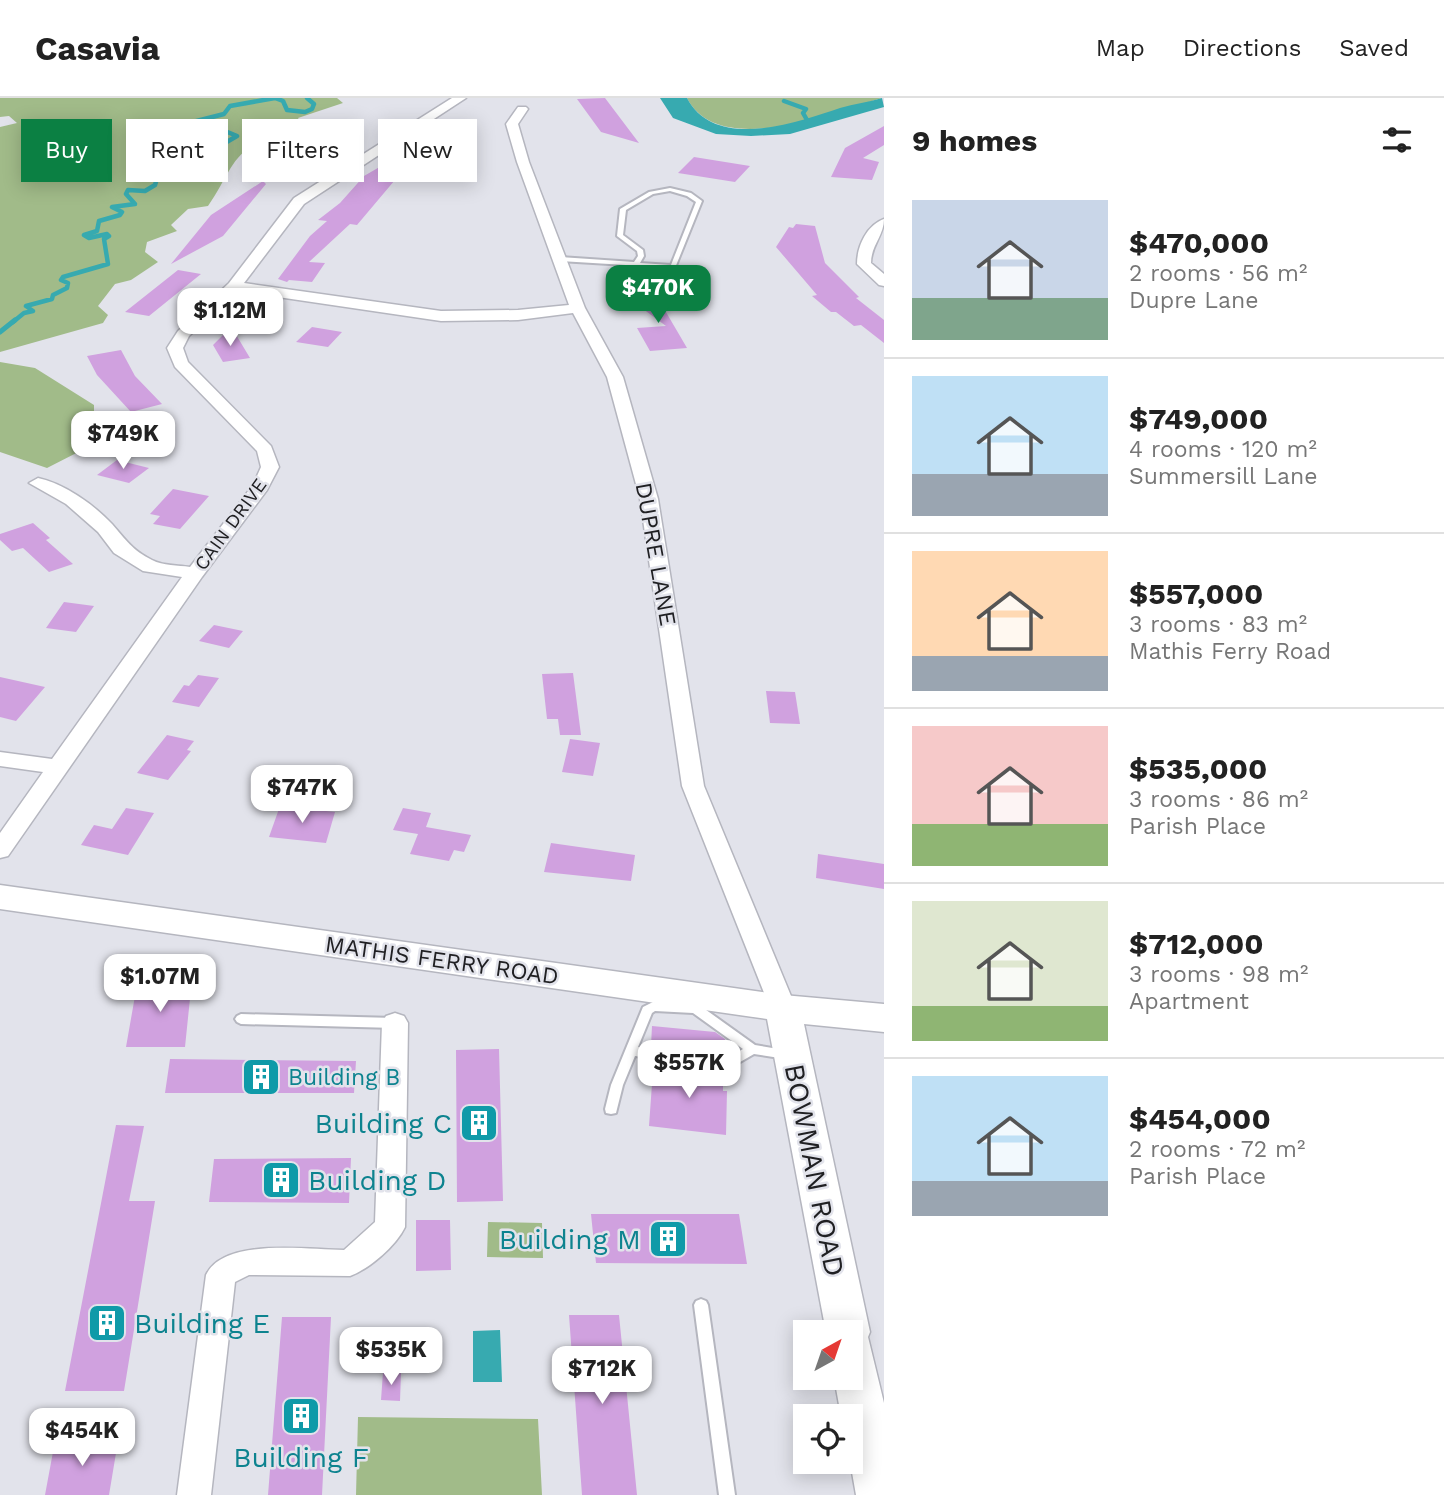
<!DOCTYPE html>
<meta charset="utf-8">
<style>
:root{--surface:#fff;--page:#f2f2f2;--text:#222;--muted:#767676;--line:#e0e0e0;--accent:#0b8043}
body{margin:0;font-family:"Work Sans",sans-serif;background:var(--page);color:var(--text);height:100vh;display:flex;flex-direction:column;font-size:26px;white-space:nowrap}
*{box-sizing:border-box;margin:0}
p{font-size:23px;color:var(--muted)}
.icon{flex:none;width:38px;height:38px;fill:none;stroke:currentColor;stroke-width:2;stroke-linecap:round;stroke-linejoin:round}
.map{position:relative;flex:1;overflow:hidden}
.sheet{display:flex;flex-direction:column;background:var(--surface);width:560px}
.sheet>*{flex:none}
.hud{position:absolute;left:21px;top:21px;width:665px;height:63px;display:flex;gap:14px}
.needle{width:46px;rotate:40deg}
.fabs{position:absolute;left:793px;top:1222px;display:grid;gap:14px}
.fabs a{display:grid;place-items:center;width:70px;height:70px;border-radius:0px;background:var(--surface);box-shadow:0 4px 18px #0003;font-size:35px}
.price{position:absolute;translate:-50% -60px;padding:0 16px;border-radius:14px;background:#fff;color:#222;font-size:23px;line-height:46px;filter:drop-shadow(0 2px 4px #0008)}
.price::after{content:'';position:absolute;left:50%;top:42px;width:21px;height:16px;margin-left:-10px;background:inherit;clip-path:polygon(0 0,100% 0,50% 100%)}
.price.on{background:var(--accent);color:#fff}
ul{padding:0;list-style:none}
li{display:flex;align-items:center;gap:21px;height:175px;padding:0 28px}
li+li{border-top:2px solid var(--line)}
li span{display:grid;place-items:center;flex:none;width:196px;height:140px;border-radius:0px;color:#555}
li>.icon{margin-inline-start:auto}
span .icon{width:84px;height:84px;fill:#fffc;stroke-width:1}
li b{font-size:30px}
h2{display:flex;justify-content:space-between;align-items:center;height:84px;padding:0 28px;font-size:30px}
.tag{padding:0 24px;border-radius:0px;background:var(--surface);box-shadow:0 4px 18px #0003;font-size:24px;line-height:63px}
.tag.on{background:var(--accent);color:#fff}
header{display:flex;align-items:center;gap:42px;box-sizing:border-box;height:98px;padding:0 35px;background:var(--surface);border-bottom:2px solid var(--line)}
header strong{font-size:33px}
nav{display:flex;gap:38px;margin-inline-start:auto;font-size:24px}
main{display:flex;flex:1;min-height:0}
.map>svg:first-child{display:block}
</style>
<header>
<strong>Casavia</strong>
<nav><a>Map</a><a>Directions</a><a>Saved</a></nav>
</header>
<main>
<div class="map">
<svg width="884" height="1397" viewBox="0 0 884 1397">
<rect width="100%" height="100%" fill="#e2e3eb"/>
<path fill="#a1bb89" d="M0,0H337L343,5L298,20L301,25L330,38C317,43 300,39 286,40C233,43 234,71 208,108L188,111L171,127L177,133L147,144L145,154L158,164L131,182L115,186L98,208L108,217L103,225L0,254V29L17,25L9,18L0,19Z
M687,0H882C834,14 719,62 687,0Z
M0,264L35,270L94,307V346L47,370L0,354Z
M488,1124L542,1125L543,1160L487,1159Z
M358,1319L538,1321L542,1397H356Z"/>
<path fill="#37aab0" d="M660,0H687C715,54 798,24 840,10C854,6 869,4 882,0L884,9L790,36L751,38L716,36L673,20Z
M500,1232L502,1284H473V1233Z"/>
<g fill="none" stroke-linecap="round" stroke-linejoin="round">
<path stroke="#37aab0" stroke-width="4.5" d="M784,3L806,11L803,15L807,22
M13,224L24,215L33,213L26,208L52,201L53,197L67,190L68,185L61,182L63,179L108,166L104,141L109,138L107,136L89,140L84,137L97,133L99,123L120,117L122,114L112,109L135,106L126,96L128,92L145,93L155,87L159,74L158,60L185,46L225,45L237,38L225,33L175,32L177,28L224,16L230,8L275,0L283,3L287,12L305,14L312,11L314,6L307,0"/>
<path stroke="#37aab0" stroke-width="5" d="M0,234L15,222"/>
</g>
<path fill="#d0a1df" d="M605,0L639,45L601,34L577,1Z
M884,28V47L863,60L879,64L872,82L831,79L845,50Z
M309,38L340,45L318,59L283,51Z
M426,42L427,44L357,127L350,126L309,164L325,165L312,184L289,182L287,184L278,181L310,138L327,123L318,122L340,105L364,78Z
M694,59L750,68L735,84L678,75Z
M263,83L266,86L223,138L171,166L211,117Z
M796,126L815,128L825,165L859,199L856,200L884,222V245L861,227L854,228L836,214H831L812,198L817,197L776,149L789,129L793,130Z
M178,172L201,176L149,218L125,214Z
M653,192L680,238L687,250L650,253L637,230L666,228L627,199Z
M312,229L342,234L328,249L296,244Z
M235,235L250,260L223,264L213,247L223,237Z
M121,252L135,278L162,306L131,314L97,277L87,258Z
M117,362L149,370L129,385L97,377Z
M173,391L209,398L180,431L153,426L160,418L150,416Z
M33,425L50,440L46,442L73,466L49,474L23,450L12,453L0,442V436Z
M64,504L94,508L76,534L46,530Z
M214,527L243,533L229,550L199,543Z
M573,575L581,637H560L558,621H547L542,576Z
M198,577L219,580L199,609L172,604L184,587L189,588Z
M0,579L45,589L16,623L0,619Z
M766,593L795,594L800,626L770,625Z
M167,637L194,643L187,652L191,653L168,682L137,675Z
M570,641L600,645L593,678L562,674Z
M280,708L335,714L326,745L269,739Z
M126,710L154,715L128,757L81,747L94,727L112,731Z
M403,710L431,715L426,729L471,737L464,754L454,752L449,763L410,756L418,736L393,732Z
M551,745L635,757L631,783L544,774Z
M818,756L884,766V791L816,780Z
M138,881H192L185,949H126Z
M652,928L715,934L725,941V958L651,948Z
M499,951L503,1103L457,1104L456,952Z
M170,961L356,963L354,995H165Z
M659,964L723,973V993H727L726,1037L649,1028L652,986H656Z
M116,1027L144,1028L129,1103H155L124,1293H65Z
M351,1060L349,1105L209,1104L214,1061Z
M591,1116H739L747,1166L596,1165Z
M416,1122H450L451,1172L416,1173Z
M569,1217H619L637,1397H582Z
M282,1219H331L322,1397H268Z
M383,1274L401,1275L400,1303L381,1302Z
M55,1343H118L109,1397H45Z"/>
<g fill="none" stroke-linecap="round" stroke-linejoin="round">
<defs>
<path id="lane" d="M670,90L691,95L702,103L675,170L560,163L557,161L560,159L634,164L638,158L637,153L617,138L620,111L649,94ZM670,93L687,98L696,104L671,167L640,165L644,158L643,152L623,137L626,112L653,96Z
M698,900L702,901L704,904L702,909L755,947L790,953L792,956L790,959L786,961L754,956L728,971L635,958L623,987L616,1015L611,1016L606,1015L605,1011L611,987L643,909L653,904L691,906L694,901ZM655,913L693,915L743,951L726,961L638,949L652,915Z
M241,916L395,920L399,922L401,925L399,928L395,930L241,926L237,924L235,921L237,918Z
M701,1201L706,1203L708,1207L735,1397H719L694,1207L696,1203Z"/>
<path id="street" d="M452,0H466L304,106L244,185L441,213L518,212L569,207L517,64L506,26L518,9H526L528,11L518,26L529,64L585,210L623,279L658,401L704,688L796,910L792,917L783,920L774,917L770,910L682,688L640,401L607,279L573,215L518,222L441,223L237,193L189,238L183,250L188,264L271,348L279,369L267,392L202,479L8,758L0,760V735L43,674L0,668V654L52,661L182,479L143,473L114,455L98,434L66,406L29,385L38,380C65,386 93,406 112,426C126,442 132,452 152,462C163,468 178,467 190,469L253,387L261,369L257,353L175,269L167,250L178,233L229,185L294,100Z
M884,121C884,138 871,147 871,165L884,176V188L879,187L857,166C857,148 867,127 884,121Z
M395,915L404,918L408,925L405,1129C396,1148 369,1171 350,1178L249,1177L235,1184L211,1397H177L206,1177C224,1139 308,1152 344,1152L375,1124L382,925L386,918Z"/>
<path id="secondary" d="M0,787L783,897L884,906V934L804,926L870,1234L868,1239L884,1305V1397H856L850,1363V1318H841L834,1279H850V1234H826L767,921L0,811Z"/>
</defs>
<use href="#lane" stroke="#b5b6bf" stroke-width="4"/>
<use href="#street" stroke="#b5b6bf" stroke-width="3"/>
<use href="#secondary" stroke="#b5b6bf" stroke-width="3"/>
<use href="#lane" fill="#fff" fill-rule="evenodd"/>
<use href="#street" fill="#fff" fill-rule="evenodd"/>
<use href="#secondary" fill="#fff" fill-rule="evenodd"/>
</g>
<defs>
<symbol id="building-square" viewBox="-11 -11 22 22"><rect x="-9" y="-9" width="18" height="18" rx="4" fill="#0f9aa8" stroke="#e2e3eb"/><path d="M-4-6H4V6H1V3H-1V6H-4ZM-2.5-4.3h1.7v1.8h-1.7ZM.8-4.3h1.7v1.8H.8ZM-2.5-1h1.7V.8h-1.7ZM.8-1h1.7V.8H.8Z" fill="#fff"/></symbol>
</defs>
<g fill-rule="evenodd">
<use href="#building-square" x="239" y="957" width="44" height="44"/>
<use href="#building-square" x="457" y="1003" width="44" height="44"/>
<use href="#building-square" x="259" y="1060" width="44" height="44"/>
<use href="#building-square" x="646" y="1119" width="44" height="44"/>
<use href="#building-square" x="85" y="1203" width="44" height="44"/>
<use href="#building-square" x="279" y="1296" width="44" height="44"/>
</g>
<g text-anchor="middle" stroke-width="5" stroke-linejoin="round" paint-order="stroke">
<g font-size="19" fill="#202023" stroke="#e2e3eb">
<text transform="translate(230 426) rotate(-54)" y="7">CAIN DRIVE</text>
</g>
<g font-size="23" fill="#202023" stroke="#e2e3eb">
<text transform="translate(656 456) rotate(80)" y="8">DUPRE LANE</text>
<text transform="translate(442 862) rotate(8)" y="8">MATHIS FERRY ROAD</text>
</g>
<g font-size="23" fill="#0d838f" stroke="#e2e3eb" text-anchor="start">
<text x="288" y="987">Building B</text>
</g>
<g font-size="28" fill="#0d838f" stroke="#e2e3eb" text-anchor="end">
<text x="452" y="1035">Building C</text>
<text x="308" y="1092" text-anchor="start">Building D</text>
<text x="641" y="1151">Building M</text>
<text x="134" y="1235" text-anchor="start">Building E</text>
<text x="301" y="1369" text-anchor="middle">Building F</text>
</g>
<g font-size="28" fill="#202023" stroke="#e2e3eb">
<text transform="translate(815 1072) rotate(79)" y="10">BOWMAN ROAD</text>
</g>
</g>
</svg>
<div class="fabs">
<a><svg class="needle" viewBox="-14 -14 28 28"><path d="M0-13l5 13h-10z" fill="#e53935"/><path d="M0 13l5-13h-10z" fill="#767676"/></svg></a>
<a><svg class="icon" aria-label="locate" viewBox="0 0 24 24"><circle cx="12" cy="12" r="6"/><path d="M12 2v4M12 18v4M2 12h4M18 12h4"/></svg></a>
</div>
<b class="price on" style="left:658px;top:227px">$470K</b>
<b class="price" style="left:230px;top:250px">$1.12M</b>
<b class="price" style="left:123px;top:373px">$749K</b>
<b class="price" style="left:302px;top:727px">$747K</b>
<b class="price" style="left:160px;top:916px">$1.07M</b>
<b class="price" style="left:689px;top:1002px">$557K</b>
<b class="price" style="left:391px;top:1289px">$535K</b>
<b class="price" style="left:602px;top:1308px">$712K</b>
<b class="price" style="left:82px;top:1370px">$454K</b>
<div class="hud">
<a class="tag on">Buy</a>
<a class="tag">Rent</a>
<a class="tag">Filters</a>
<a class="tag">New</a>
</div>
</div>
<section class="sheet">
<h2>9 homes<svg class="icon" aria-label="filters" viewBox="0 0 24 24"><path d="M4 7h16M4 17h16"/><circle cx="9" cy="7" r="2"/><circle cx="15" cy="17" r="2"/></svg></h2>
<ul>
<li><span style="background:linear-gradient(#c9d6e8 70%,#7fa58c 0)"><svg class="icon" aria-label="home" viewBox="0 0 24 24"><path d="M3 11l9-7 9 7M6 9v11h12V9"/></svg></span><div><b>$470,000</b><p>2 rooms · 56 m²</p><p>Dupre Lane</p></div></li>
<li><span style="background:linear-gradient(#bfe0f5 70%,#9aa5b1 0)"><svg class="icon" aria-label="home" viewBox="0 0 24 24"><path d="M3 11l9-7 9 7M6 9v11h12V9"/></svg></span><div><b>$749,000</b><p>4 rooms · 120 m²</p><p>Summersill Lane</p></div></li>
<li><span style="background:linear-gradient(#ffd9b3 75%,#9aa5b1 0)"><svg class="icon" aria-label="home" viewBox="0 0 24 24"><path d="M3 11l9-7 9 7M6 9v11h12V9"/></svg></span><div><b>$557,000</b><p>3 rooms · 83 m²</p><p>Mathis Ferry Road</p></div></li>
<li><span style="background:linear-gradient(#f6c9c9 70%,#8fb573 0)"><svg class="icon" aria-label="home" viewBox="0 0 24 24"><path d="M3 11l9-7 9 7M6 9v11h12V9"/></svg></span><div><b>$535,000</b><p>3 rooms · 86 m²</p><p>Parish Place</p></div></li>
<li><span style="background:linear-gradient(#dfe7d0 75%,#8fb573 0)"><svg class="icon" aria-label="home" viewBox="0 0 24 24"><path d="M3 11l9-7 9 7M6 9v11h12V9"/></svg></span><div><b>$712,000</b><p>3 rooms · 98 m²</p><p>Apartment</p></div></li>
<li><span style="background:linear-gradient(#bfe0f5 75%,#9aa5b1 0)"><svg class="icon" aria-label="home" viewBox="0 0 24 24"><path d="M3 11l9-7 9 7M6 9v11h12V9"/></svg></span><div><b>$454,000</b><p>2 rooms · 72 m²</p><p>Parish Place</p></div></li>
</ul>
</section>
</main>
